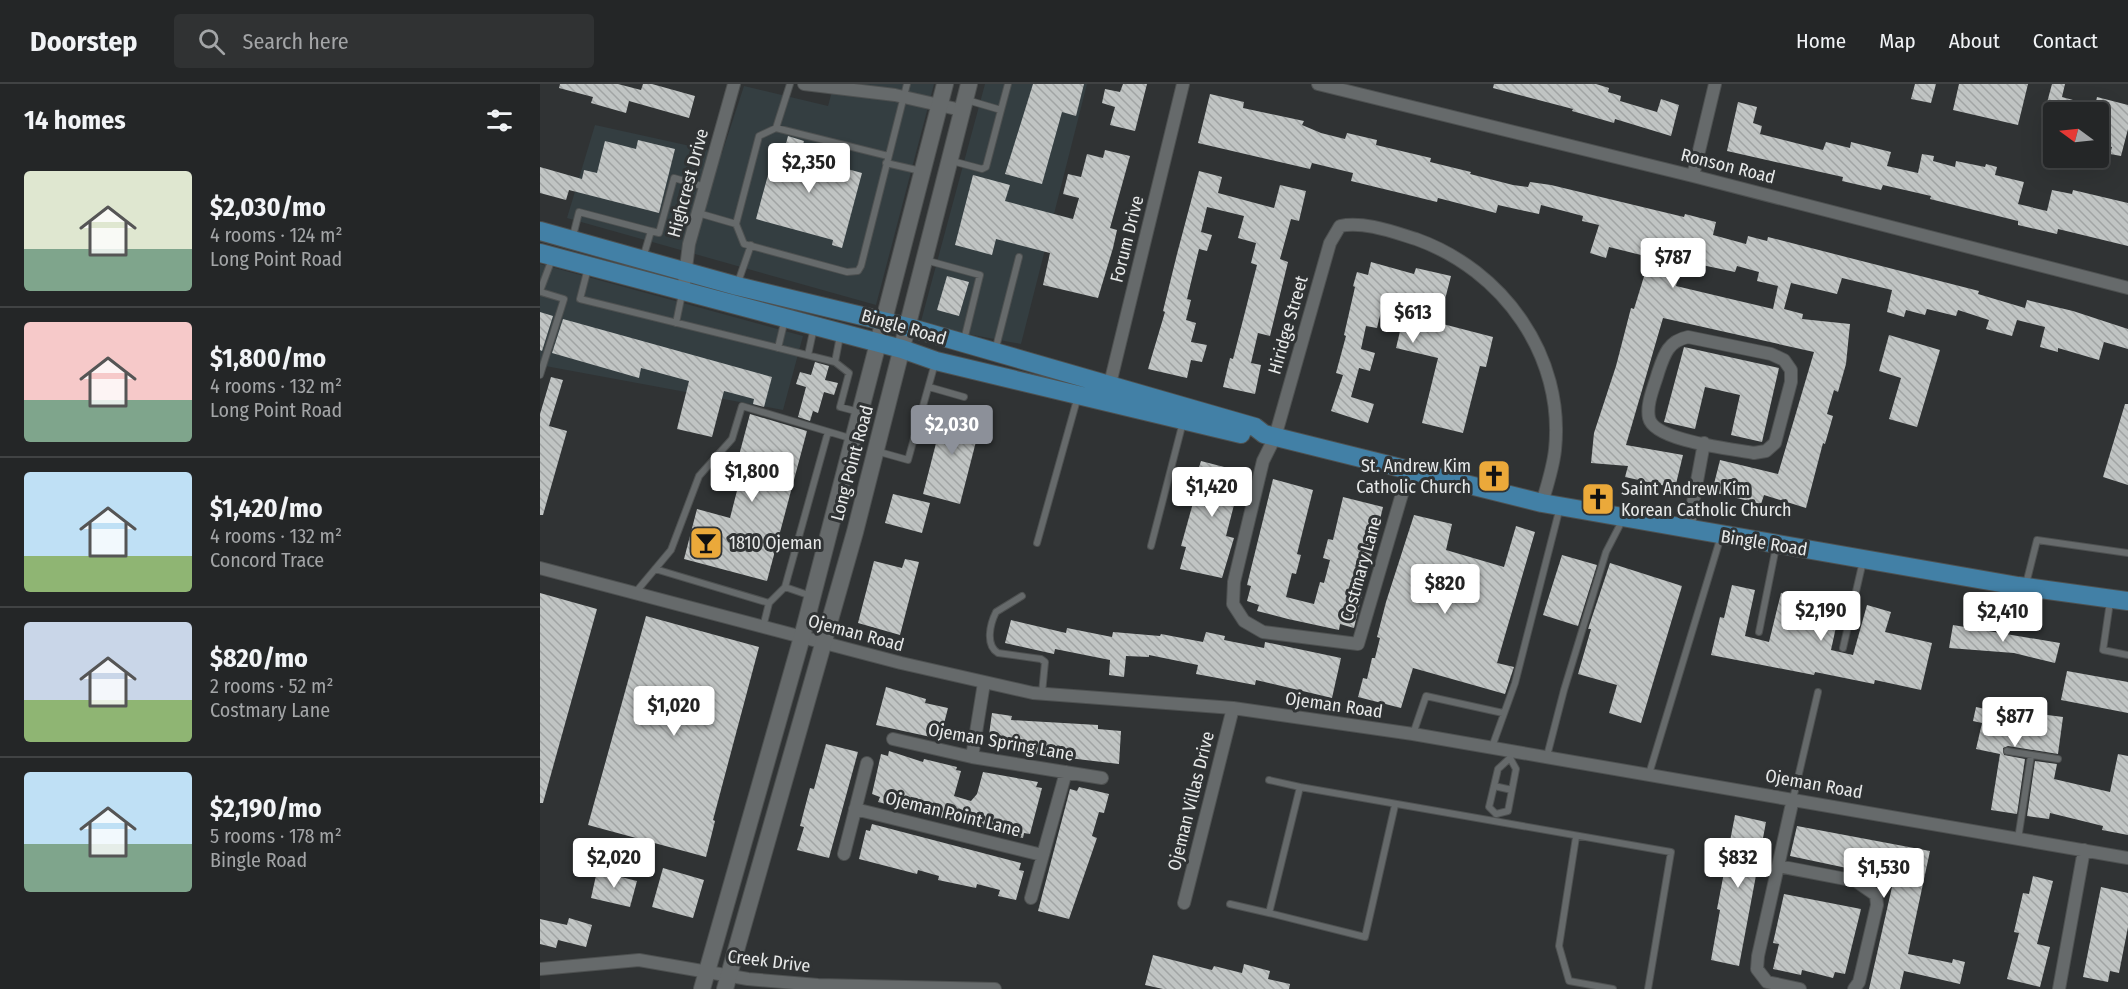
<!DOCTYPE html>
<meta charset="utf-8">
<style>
:root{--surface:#242627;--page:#303233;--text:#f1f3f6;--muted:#a3a5a7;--line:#414344;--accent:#8c9099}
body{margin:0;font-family:"Fira Sans Condensed",sans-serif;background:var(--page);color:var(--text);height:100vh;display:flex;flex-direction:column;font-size:22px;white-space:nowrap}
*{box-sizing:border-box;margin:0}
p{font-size:20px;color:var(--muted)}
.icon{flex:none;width:33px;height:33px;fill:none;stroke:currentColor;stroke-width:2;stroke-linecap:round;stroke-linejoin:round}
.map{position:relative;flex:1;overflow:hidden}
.sheet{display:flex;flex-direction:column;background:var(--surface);width:540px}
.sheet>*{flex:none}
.needle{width:39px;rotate:285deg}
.buttons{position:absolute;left:1503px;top:18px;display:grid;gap:12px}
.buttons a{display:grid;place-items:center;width:66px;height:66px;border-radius:6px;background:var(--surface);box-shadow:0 6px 24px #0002,0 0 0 2px var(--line);font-size:30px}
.price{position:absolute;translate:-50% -51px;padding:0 14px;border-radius:6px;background:#fff;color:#222;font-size:20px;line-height:39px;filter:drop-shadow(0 2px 3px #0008)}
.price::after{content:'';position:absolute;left:50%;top:36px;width:18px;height:14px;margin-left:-9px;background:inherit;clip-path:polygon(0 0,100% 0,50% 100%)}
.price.active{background:var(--accent);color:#fff}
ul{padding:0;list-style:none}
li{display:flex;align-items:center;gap:18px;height:150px;padding:0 24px}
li+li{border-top:2px solid var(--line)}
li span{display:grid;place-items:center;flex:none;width:168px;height:120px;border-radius:6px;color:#555}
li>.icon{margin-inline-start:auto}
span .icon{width:72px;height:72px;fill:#fffc;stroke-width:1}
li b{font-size:26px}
h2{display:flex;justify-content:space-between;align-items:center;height:72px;padding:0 24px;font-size:26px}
header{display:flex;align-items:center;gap:36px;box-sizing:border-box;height:84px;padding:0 30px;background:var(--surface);border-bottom:2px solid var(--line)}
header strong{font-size:28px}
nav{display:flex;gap:33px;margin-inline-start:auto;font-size:21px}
.search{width:420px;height:54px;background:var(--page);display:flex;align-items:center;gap:15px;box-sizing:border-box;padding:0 21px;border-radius:6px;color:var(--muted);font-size:22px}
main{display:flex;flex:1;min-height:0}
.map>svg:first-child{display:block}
</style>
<header>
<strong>Doorstep</strong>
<div class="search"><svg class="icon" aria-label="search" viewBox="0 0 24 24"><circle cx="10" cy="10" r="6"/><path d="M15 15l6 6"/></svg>Search here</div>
<nav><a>Home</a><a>Map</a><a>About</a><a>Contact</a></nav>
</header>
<main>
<section class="sheet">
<h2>14 homes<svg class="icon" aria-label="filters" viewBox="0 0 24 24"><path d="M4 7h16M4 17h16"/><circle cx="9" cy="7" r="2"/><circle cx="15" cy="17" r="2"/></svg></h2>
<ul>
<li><span style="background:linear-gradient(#dfe7d0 65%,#7fa58c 0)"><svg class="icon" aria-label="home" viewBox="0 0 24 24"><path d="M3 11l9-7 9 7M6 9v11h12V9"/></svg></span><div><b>$2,030/mo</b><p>4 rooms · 124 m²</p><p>Long Point Road</p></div></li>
<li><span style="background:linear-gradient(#f6c9c9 65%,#7fa58c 0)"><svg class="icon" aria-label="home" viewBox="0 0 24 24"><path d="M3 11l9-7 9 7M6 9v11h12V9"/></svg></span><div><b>$1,800/mo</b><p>4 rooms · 132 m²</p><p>Long Point Road</p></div></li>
<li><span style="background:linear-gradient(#bfe0f5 70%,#8fb573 0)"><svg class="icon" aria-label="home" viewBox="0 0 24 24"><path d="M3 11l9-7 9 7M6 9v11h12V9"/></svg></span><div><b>$1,420/mo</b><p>4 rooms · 132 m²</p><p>Concord Trace</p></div></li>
<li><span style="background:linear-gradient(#c9d6e8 65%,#8fb573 0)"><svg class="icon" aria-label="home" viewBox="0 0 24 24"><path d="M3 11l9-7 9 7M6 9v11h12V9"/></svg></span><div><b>$820/mo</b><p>2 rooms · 52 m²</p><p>Costmary Lane</p></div></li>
<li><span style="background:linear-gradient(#bfe0f5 60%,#7fa58c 0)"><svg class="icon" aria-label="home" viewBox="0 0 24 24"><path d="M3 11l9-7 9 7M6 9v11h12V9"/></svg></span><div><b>$2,190/mo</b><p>5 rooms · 178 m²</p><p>Bingle Road</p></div></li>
</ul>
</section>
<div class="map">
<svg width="1588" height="905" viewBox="0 0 1588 905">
<defs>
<pattern id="building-back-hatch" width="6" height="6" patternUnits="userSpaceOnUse" patternTransform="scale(1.5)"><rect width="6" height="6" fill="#c0c4c3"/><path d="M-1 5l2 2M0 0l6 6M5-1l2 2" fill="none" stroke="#a1a4a4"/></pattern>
</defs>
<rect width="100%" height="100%" fill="#303334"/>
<path fill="#343e41" d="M294,0H394L336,221L27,134L55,41L182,69L204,2L288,22Z
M445,0H547L481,260L380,241Z
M0,180L263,252L243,326L0,281Z"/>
<path fill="url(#building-back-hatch)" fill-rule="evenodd" d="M20,0H78L101,6L103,0H112L155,12L149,34L89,17L86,29L51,19L53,13L19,4Z
M493,0H544L536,32L522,28L502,100L465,90Z
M583,0H607L595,47L570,41L575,23L562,19L565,5L580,8Z
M954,0H1056L1069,4L1068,8L1081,12L1080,17L1117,28L1121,15L1139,21L1131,52L1075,35L1074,39L1032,27L1033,25L953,4Z
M1375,0H1396L1391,19L1371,15Z
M1419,0H1488L1478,41L1413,26Z
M1512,0H1525L1522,13L1555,22L1557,13L1588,21V45L1581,72L1570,70L1572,63L1558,60V28H1514V45L1501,41Z
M670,10L704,18L703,24L764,37L762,41L781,49L805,55L807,49L837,56L836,61L891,74L890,78L931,88L930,90L973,101L988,103L990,98L1011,101L1144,133L1145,130L1176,138L1173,151L1206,160L1208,152L1227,157L1228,153L1439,207L1438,210L1485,224L1487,216L1533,227L1588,245V265L1564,258L1559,276L1518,264V268L1500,263L1505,243L1477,236L1472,252L1446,245L1449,236L1418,226L1416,232L1387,225L1385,231L1366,226L1364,233L1347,228L1352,206L1302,194L1297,210L1251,199L1244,225L1263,230L1262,235L1310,240L1306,280L1298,308L1294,306L1287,330L1293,332L1285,360L1283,359L1266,424L1224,411L1221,420L1172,408L1180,376L1238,390L1274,268L1123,234L1086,361L1143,371L1135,404L1085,393L1088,382L1051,379L1054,349L1076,282L1091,224L1094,225L1109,176L1105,175V172L1069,163L1066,174L1050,169L1059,141L1042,137L1043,132L1001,121L999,130L958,121L956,129L898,114L897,118L811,97L813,89L772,79L770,85L658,59ZM1143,177L1195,188L1197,182L1219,188L1217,197L1238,202L1233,225L1136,202Z
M1198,18L1217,23L1213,39L1222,42L1220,50L1283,66L1286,58L1310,64L1311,58L1351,68L1347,82L1378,89L1382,70L1394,72L1393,77L1415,83L1416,77L1445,83L1446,80L1457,83L1455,91L1484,98L1478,120L1507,127L1512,106L1532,110L1533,106L1588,119V162L1518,145L1517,150L1478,141V137L1390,115L1391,112L1343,101L1341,106L1302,97L1303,93L1187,67Z
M248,52L264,57L260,72L322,89L302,164L292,161L293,156L216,135L235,65L244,67Z
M98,56L135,65L119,129L29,106L26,116L0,109V83L42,95L44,86L57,89L65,57L96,65Z
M565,66L590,72L570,144L577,146L573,164L558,214L503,201L510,169L456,155L452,171L415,161L433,91L470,101L465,117L533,135L539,114L523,110L528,90L541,93L547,70L563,74Z
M659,87L682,93L678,109L734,124L740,101L766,107L759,137L751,135L740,175L748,178L730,252L718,249L711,279L721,281L715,310L683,303L690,274L693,275L717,181L711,179L716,159L698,154L704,132L667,123L661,148L672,151L667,167L659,165L647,215L651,216L646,236L656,239L651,258L667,261L662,278L651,276L647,294L608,285L625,228L623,227L637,170Z
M831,178L874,190L876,184L911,192L899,239L953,253L946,283L940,282L923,349L882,339L898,274L856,264L867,218L845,211L837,244L826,242L821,265L835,269L830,287L819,284L811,313L834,320L828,339L791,327L803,291L796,289L806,252L804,251L815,203L813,202L817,188L828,191Z
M407,192L429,198L419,232L397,226Z
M0,228L13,232L2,267L0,266Z
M23,235L232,293L224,323L213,320L214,315L184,307L172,353L137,345L149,297L101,284L99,294L12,269Z
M1349,251L1400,266L1377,343L1349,335L1361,294L1339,287Z
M1144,263L1239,284L1222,358L1191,351L1200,311L1165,303L1155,345L1124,338Z
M275,278L289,282L285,296L298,299L294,311L284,308L278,329L273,327L270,337L258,333L266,303L256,300L260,288L271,291Z
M11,293L23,296L9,342L27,347L3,431H0V330Z
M1585,320H1588V401L1563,393Z
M405,324L442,334L420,420L383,410Z
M210,330L267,347L227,497L144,475L157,425L190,434L200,395L193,394Z
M661,377L711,390L703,419L695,417L686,452L694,454L682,494L640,485L646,463L641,462L653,419L648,418Z
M733,395L773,406L757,470L761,471L756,490L752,489L746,513L774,520L780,498L784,499L790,476L783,474L788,455L793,456L803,413L843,423L814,544L800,540L799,546L748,535L717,527L719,521L707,517L711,502L707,501Z
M353,410L390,419L382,449L345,439Z
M874,431L912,440L906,466L964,483L976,442L995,448L957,579L974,583L965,610L873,584L861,624L818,613L823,594L827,595L832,574H835L840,554L837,553L846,518Z
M1022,471L1057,481L1038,542L1003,531Z
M365,475L379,478L360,551L318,539L334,477L362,484Z
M1070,479L1142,502L1101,639L1069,629L1077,601L1038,590L1051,545H1048Z
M1192,501L1215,506L1205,552L1229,558L1241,509L1277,518L1278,515L1301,520L1291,566L1313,571L1327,521L1351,528L1345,548L1392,559L1381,606L1335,596L1334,600L1275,588L1274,591L1171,571L1180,533L1184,534Z
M0,509L57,525L3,719H0Z
M106,532L219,563L173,736L175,737L166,773L48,741Z
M471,536L526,549L527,544L572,553L573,548L620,552L621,550L663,558L666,548L685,552L684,556L724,564L725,558L801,574L792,614L716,596L715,601L656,590L658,581L609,571V573L586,572L584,593L569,591L570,576L515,565L514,570L465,559Z
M1413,541L1520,559L1515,579L1474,569L1409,564Z
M1527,587L1588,598V629L1521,616Z
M346,603L386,615L385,619L408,624L400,655L336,641Z
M1436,623L1468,630V626L1523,633L1518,670L1468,662L1463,664L1464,671L1485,675L1477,730L1451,726L1460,670L1436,665L1442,639L1433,637Z
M452,629L472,632L471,636L558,641V645L581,647L579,680L452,665L453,659L448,658Z
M286,660L318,668L289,774L257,766L264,743L260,742L270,704L274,705Z
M349,667L383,678L384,675L417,683L416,686L421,687L414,712L431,717L437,710L443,688L498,698L496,703L502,704L490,750L484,749L483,754L338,718L340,713L332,710L341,670L348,672Z
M1578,670L1588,672V751L1562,746L1563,742L1510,729L1509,735L1487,732L1495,677L1517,680L1514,695L1570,708Z
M539,703L569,710L564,729L559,728L552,752L557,754L529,835L498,827L530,705L537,707Z
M1195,731L1226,738L1199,882L1171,876L1180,826L1177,825Z
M332,740L481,779L479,786L484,787L476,816L458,812L460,806L437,800L436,804L398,796L399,792L378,786L377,790L319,775L326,746L330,747Z
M1257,742L1390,767L1368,870L1412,879L1413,875L1425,878L1420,900L1364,887L1360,905H1329L1354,794L1250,772Z
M123,784L164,796L153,834L112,823Z
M57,787L97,797L90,823L51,814Z
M1493,792L1513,797L1497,860L1510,863L1500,903L1467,895L1479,849L1474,848L1483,809L1489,810Z
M1561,803L1588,809V843L1579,889L1570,887L1568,898L1543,893Z
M1244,810L1321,825L1305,890L1295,888L1293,894L1262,886L1261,891L1233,885L1239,860L1233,859Z
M29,834L52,841L46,863L18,856L16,864L0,860V835L27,841Z
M613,871L672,886L674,882L702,889L704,880L730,887L728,895L750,900L749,905H623L605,901Z"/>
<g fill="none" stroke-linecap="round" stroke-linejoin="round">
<defs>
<path id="lane" d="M461,26L468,0
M236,44L250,0
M348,72L236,44L219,52L196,140L204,160L307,188L318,187L321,182L367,0
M412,77L442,85L446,83L461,26L427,16
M346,79L381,87
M158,129L196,140
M111,147L119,149L134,94L165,103
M33,152L39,128L111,147L103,174
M385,176L440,191L424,256
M48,184L40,215L295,278L309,289L300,323L319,328
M197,201L211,161
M0,207L12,175
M136,239L142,210
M238,264L245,235
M455,267L479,173
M268,271L274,243
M295,278L300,252
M0,291L24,215L1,208
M389,303L424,313
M336,367L368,376L395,279
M497,459L538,312
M611,462L643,338
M115,485L229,519L223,543
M1486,500L1497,456L1588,469
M95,509L131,466L159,392L192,355L202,322L313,355
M271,512L245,503L288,348
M482,512L456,528C450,540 445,561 458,569L501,575L505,578L502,609
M1570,518L1563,566L1588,571
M229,519L245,503
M1219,548L1236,463
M1303,564L1323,477
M873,650L886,612L963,629
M952,663L975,599L1020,423
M1467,667L1518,675
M1007,672L1024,606L1066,468L1083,435
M1109,690L1181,452
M729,696L760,703
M954,702L972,706
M1253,715L1278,608
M855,721L825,853L729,829L760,703L1131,768L1108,905
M956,730L949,723L958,685L970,674L972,666
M956,730L968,727L976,685L970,674
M1036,753L1019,862L1029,897L1073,905
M1478,755L1491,671
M690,820L729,829"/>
<path id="street" d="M264,0L355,11L421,26
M778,0L1153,92L1588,204
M1153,92L1175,0
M143,208L149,160L194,0
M1148,253L1231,270L1244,276L1251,286V298L1235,359L1226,367L1214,369C1192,365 1114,357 1109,334C1106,320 1114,303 1118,289C1124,271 1128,257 1148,253Z
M568,308L643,0
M869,386L818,560L723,548L704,537L693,520L694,498L723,377L735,353L790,159L800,142C824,137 853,148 876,155C963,186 1025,272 1015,366C1013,384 1007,402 1002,419
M1148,446L1164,359
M0,484L361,579L493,609L693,624L873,650L1588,774
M353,655L432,673L562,694
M432,673L444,599
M1253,715L1218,872L1217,885L1227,898L1260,905
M315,725L502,771
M304,770L327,679
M1238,782L1316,797L1336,811L1337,821L1319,898L1314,905
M491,814L526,688
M644,819L693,624
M0,885L99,876L208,895L278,901L455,905
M1519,905L1544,766"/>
<path id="secondary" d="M162,905L262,553L405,0
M185,905L315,448L429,0"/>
<path id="primary" d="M0,147L197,202L368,243L715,343L724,350L1002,419L1478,502L1588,517
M0,169L362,265L396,277L701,350"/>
</defs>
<use href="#lane" stroke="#4e5151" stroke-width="8"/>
<use href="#street" stroke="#4e5151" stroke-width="14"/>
<use href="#secondary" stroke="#4e5151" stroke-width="18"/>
<use href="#primary" stroke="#4e5151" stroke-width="20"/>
<use href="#lane" stroke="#666a6b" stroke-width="6"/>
<use href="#street" stroke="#666a6b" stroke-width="12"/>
<use href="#secondary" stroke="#666a6b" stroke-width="16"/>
<use href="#primary" stroke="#4280a6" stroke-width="18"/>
</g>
<defs>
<symbol id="church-square" viewBox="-11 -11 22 22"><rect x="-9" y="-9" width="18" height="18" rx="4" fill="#eba93a" stroke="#303334"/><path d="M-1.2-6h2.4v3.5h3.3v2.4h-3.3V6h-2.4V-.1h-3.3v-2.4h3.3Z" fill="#111"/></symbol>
<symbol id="bar-square" viewBox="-11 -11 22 22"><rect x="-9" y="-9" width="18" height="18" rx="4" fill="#eba93a" stroke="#303334"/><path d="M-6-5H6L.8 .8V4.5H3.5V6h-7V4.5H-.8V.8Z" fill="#111"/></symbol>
</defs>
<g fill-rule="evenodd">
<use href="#church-square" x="935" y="373" width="38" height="38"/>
<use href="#church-square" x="1039" y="396" width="38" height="38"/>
<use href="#bar-square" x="147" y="440" width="38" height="38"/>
</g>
<g text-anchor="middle" stroke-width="6" stroke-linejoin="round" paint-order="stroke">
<g font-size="18" fill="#e7e9e9" stroke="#303334">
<text transform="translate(1188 82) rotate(14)" y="6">Ronson Road</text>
<text transform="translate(148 99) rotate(-75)" y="6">Highcrest Drive</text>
<text transform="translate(587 155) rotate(-76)" y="6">Forum Drive</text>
<text transform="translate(748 241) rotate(-74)" y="6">Hiridge Street</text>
<text transform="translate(364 243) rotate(16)" y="6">Bingle Road</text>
<text transform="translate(312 379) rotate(-75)" y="6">Long Point Road</text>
<text transform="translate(1224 459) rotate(9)" y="6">Bingle Road</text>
<text transform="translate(821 485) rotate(-74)" y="6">Costmary Lane</text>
<text transform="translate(316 549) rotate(15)" y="6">Ojeman Road</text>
<text transform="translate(794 621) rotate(8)" y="6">Ojeman Road</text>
<text transform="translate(461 658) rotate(10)" y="6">Ojeman Spring Lane</text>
<text transform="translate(1274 700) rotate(10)" y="6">Ojeman Road</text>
<text transform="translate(651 717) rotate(-76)" y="6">Ojeman Villas Drive</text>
<text transform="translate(413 730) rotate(14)" y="6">Ojeman Point Lane</text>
<text transform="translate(229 877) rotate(7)" y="6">Creek Drive</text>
</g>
<g font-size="18" fill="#e7e9e9" stroke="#303334" text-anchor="start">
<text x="931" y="388" text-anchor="end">St. Andrew Kim<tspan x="931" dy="21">Catholic Church</tspan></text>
<text x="1081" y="411">Saint Andrew Kim<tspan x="1081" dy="21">Korean Catholic Church</tspan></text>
<text x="189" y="465">1810 Ojeman</text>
</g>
</g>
</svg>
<div class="buttons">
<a><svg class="needle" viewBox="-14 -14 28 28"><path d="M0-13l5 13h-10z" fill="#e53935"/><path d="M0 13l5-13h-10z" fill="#a3a5a7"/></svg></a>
</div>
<b class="price" style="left:269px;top:110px">$2,350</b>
<b class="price" style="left:1133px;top:205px">$787</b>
<b class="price" style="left:873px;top:260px">$613</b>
<b class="price active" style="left:412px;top:372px">$2,030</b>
<b class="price" style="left:212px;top:419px">$1,800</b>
<b class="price" style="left:672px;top:434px">$1,420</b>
<b class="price" style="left:905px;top:531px">$820</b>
<b class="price" style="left:1281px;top:558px">$2,190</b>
<b class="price" style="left:1463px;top:559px">$2,410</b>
<b class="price" style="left:134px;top:653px">$1,020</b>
<b class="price" style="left:1475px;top:664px">$877</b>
<b class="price" style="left:74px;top:805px">$2,020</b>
<b class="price" style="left:1198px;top:805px">$832</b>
<b class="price" style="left:1344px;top:815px">$1,530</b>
</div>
</main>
